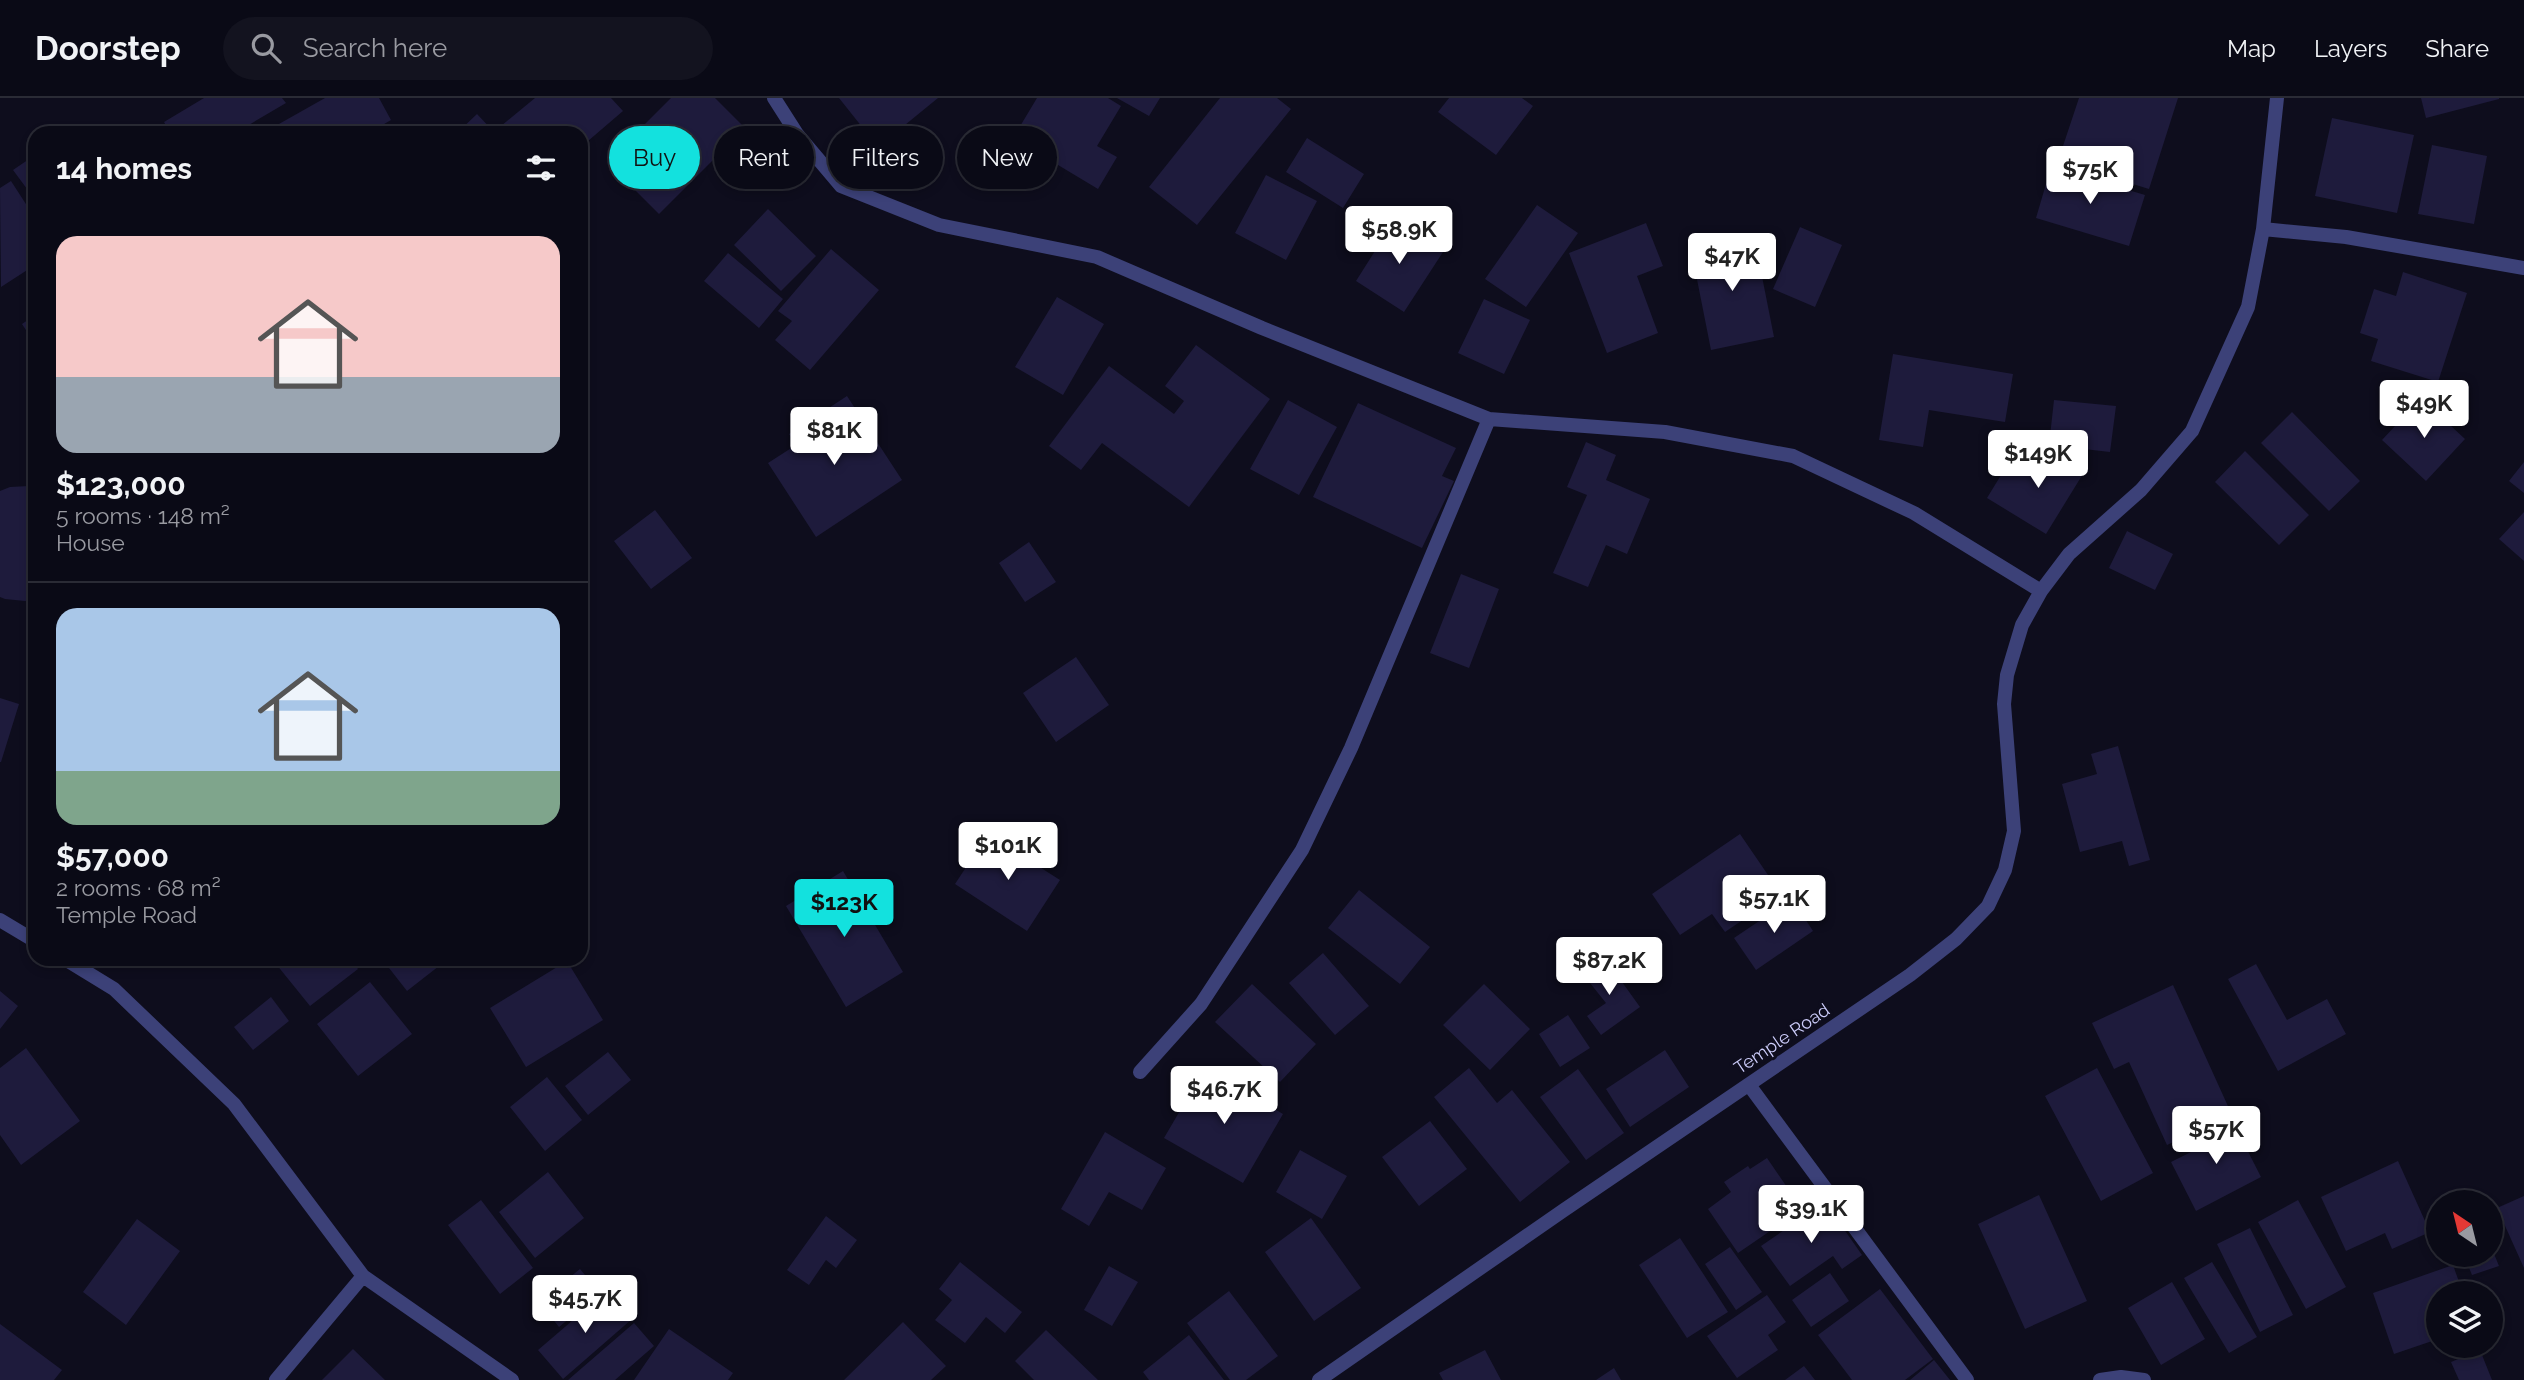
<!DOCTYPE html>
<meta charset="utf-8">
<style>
:root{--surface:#0a0a16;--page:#13131f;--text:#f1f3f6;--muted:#999aa1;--line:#2a2b35;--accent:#13e1de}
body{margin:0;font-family:Raleway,sans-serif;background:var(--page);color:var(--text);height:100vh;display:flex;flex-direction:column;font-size:26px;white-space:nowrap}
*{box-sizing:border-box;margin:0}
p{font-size:23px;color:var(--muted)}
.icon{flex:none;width:38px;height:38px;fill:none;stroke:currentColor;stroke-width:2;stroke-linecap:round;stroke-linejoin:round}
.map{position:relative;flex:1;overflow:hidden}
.side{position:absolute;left:28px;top:28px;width:560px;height:840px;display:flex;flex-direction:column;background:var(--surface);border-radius:21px;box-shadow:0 4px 10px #0003,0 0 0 2px var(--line)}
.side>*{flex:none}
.top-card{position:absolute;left:609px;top:28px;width:665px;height:63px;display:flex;gap:14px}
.needle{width:46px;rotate:325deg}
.buttons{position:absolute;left:2426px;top:1092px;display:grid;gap:14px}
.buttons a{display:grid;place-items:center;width:77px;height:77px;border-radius:50%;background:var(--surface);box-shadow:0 4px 10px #0003,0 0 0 2px var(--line);font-size:35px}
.price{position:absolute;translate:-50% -60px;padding:0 16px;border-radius:7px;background:#fff;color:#222;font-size:23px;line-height:46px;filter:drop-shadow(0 2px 4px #0008)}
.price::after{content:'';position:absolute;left:50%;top:42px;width:21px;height:16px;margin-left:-10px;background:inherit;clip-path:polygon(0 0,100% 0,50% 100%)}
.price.current{background:var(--accent);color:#111}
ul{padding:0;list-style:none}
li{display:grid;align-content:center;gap:14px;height:371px;padding:0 28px}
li+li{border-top:2px solid var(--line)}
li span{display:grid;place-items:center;height:217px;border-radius:21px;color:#555}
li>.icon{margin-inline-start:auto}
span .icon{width:126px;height:126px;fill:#fffc;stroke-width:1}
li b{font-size:30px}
h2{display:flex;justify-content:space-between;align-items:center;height:84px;padding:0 28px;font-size:30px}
.chip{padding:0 24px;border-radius:32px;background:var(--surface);box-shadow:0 4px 10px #0003,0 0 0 2px var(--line);font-size:24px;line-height:63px}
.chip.current{background:var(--accent);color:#111}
header{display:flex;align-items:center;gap:42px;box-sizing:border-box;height:98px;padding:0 35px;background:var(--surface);border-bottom:2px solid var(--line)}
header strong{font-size:33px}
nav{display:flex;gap:38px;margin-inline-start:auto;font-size:24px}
.search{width:490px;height:63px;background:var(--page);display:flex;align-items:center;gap:18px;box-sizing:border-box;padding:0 24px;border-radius:38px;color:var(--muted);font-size:26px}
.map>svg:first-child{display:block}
</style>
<header>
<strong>Doorstep</strong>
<div class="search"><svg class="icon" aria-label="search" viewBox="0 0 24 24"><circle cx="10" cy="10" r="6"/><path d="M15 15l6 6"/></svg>Search here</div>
<nav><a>Map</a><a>Layers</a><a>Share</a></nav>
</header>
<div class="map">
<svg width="2524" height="1282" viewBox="0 0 2524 1282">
<rect width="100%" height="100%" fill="#0e0d1d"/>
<path fill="#1e1b3c" d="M204,0H282L286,5L235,35H170L164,24Z
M325,0H379L391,22L374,32L376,35H263Z
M535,0H611L623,13L581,49V35H507L501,28Z
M671,0H715L745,30L659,116L607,64Z
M839,0H938L878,49Z
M1037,0H1108L1121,8L1097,48L1117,59L1098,91L1013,40Z
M1117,0H1160L1149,18Z
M1220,0H1277L1291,11L1197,127L1149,89Z
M1449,0H1522L1533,8L1496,57L1438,14Z
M2079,0H2178L2149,91L2058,63Z
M2421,0H2499V1L2426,20Z
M477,16L495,35H457Z
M2332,20L2414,37L2397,115L2315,98Z
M1307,40L1364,76L1343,110L1286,74Z
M2432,47L2487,58L2474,126L2418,116Z
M35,57V91L30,95L13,72Z
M2051,69L2145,97L2129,148L2036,120Z
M1266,77L1317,103L1286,162L1235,135Z
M11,83L35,120V167L1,189L0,90Z
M1537,107L1578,135L1526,209L1485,181Z
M768,111L816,158L781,193L734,147Z
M1394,123L1443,154L1404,214L1356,183Z
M1646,125L1663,168L1637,178L1658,235L1607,255L1569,155Z
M1800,129L1842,147L1815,209L1773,191Z
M1754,138L1774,239L1711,252L1691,151Z
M831,151L879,192L810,272L775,242L792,223L778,213Z
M728,155L783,201L759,230L704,183Z
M2403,174L2467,195L2438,284L2371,263L2378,241L2360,235L2374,191L2396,198Z
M1057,199L1104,226L1063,297L1015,269Z
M1484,201L1530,222L1504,276L1458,255Z
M35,217V246L22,226Z
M1196,247L1270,301L1189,409L1102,345L1081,372L1049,348L1109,268L1174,316L1184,303L1165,288Z
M1893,256L2013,276L2005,324L1929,312L1923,349L1879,342Z
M847,298L902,382L816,439L768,365L796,347L789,336Z
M2421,300L2465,341L2426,383L2382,342Z
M1288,302L1337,329L1299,397L1250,371Z
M2054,302L2116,308L2110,354L2049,347Z
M1358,305L1456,350L1442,378L1454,383L1422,450L1313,399Z
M2292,314L2360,383L2329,413L2261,345Z
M1586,344L1616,357L1606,382L1650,401L1627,456L1606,447L1588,489L1553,475L1587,397L1567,389Z
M2051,349L2086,371L2046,436L1987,400L2009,364L2033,378Z
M2245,353L2309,417L2279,447L2215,384Z
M2524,364V395L2509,383Z
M29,388L35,390V501L25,503L5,501L0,499V393L10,389Z
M655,412L692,460L651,491L614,443Z
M2524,414V463L2499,441Z
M2127,433L2173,456L2155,492L2109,470Z
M1029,444L1056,484L1025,504L999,465Z
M1461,476L1499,491L1469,570L1430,555Z
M1076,559L1109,607L1056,644L1023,595Z
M0,600L19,606L1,664H0Z
M2118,648L2150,762L2129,768L2122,743L2080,754L2062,686L2097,676L2091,656Z
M988,736L1060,782L1027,833L955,786Z
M1740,736L1781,796L1725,834L1712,816L1680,837L1652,796Z
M843,773L903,874L846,909L786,808Z
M1359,792L1430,849L1400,886L1328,830Z
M1792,801L1813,833L1756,872L1734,840Z
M1323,855L1369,908L1335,937L1289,885Z
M1604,859L1640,909L1601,937L1587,918L1606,905L1582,875Z
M272,861H350L358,871L310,908Z
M382,861H448L407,893Z
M567,863L603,922L526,969L490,910Z
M2256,866L2287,922L2327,901L2346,936L2278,973L2228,881Z
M370,884L412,936L358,978L317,926Z
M1252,886L1316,946L1280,984L1215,924Z
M1484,886L1530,931L1490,972L1443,927Z
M2173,887L2232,1017L2167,1047L2129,964L2114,971L2092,925Z
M0,893L18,908L0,931Z
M271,899L289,923L253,952L234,929Z
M1568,917L1590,950L1560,969L1539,936Z
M26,950L80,1023L21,1067L0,1037V970Z
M1665,952L1689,989L1630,1029L1606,991Z
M608,954L631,982L588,1017L565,988Z
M1205,970L1283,1016L1243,1085L1164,1040Z
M1469,970L1497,1005L1512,992L1570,1064L1520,1104L1434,999Z
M2097,970L2153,1075L2101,1103L2045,998Z
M1578,971L1624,1035L1586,1062L1540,999Z
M547,979L582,1022L545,1053L510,1009Z
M2232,1022L2261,1079L2196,1113L2171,1064L2195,1052L2191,1043Z
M1430,1023L1467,1071L1419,1108L1382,1059Z
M1105,1034L1166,1070L1142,1112L1109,1094L1089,1128L1061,1111Z
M1300,1052L1347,1078L1322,1121L1276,1094Z
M1767,1060L1802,1111L1738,1155L1708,1111L1731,1094L1724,1084L1748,1068L1750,1071Z
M2398,1063L2430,1134L2392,1151L2385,1135L2346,1153L2321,1099Z
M548,1074L584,1120L535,1160L499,1114Z
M2039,1097L2087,1203L2025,1231L1978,1126Z
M2524,1098V1170L2497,1110Z
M481,1102L533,1170L500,1196L448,1127Z
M2298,1102L2346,1189L2306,1211L2258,1124Z
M1825,1104L1862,1157L1842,1171L1833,1158L1790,1188L1761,1148Z
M826,1118L857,1142L836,1170L826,1162L809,1187L787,1172Z
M1311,1120L1361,1190L1314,1223L1265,1154Z
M137,1121L180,1153L126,1227L83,1194Z
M2250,1130L2293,1217L2260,1234L2217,1146Z
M1680,1140L1728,1214L1687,1240L1639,1167Z
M2490,1146L2499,1168L2472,1177L2464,1157H2490Z
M1730,1149L1762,1194L1736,1212L1705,1166Z
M960,1164L1022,1214L1005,1235L986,1219L965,1245L935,1222L952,1202L939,1191Z
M2212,1164L2257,1239L2229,1255L2184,1180Z
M2453,1167L2463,1195H2438V1241L2394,1256L2373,1195Z
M1109,1168L1138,1184L1112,1228L1084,1212Z
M580,1171L600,1195L559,1229L539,1204Z
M1830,1175L1849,1203L1811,1229L1792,1202Z
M2172,1184L2205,1241L2161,1267L2128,1210Z
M1880,1191L1933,1261L1905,1282H1852L1818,1237Z
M607,1193L632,1221L563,1281L538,1252Z
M1229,1193L1278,1258L1246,1282H1230L1187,1225Z
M1767,1197L1786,1224L1768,1237L1778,1252L1737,1280L1707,1238Z
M903,1224L946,1268L931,1282H844Z
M634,1225L654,1248L615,1282H568Z
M0,1226L62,1272L54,1282H0Z
M669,1231L733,1275L728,1282H634Z
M1046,1232L1098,1282H1034L1015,1263Z
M1189,1237L1224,1282H1149L1143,1274Z
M353,1251L385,1282H322Z
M1485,1252L1501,1282H1443L1439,1275Z
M2480,1252L2492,1282H2459L2451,1264Z
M1934,1262L1950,1282H1910Z
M1804,1268L1815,1282H1785Z
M1614,1270L1621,1282H1596Z"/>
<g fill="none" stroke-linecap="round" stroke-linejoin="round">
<path stroke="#3c4178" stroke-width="14" d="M774,0L797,36L841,88L939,127L1097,159L1262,230L1489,321L1665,334L1793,358L1914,415L2041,493
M2263,131L2346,139L2524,170
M0,822L35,843
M65,861L114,891L234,1006L363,1178L512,1282
M1140,974L1201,906L1302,752L1351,650L1489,321
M1749,987L1967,1282
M276,1282L363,1178
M1319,1282L1564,1112L1910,877L1956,841L1988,808L2005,772L2014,733L2004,606L2007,577L2022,527L2041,493L2069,456L2141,392L2192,333L2248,209L2263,131L2277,0
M2100,1282L2121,1279L2144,1282"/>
</g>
<g text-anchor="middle" stroke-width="6" stroke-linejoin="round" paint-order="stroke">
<g font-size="18" fill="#cdcdfb" stroke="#0e0d1d">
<text transform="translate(1782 941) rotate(-34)" y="6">Temple Road</text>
</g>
</g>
</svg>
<div class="buttons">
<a><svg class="needle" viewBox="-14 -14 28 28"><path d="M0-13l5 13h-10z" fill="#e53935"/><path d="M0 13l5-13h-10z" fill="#999aa1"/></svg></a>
<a><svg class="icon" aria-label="layers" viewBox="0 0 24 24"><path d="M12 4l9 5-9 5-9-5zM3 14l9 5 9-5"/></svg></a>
</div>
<b class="price" style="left:2090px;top:108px">$75K</b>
<b class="price" style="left:1399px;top:168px">$58.9K</b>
<b class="price" style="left:1732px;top:195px">$47K</b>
<b class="price" style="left:2424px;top:342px">$49K</b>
<b class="price" style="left:834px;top:369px">$81K</b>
<b class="price" style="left:2038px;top:392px">$149K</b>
<b class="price" style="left:1008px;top:784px">$101K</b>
<b class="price" style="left:1774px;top:837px">$57.1K</b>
<b class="price current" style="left:844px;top:841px">$123K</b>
<b class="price" style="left:1609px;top:899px">$87.2K</b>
<b class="price" style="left:1224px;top:1028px">$46.7K</b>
<b class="price" style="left:2216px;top:1068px">$57K</b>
<b class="price" style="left:1811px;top:1147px">$39.1K</b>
<b class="price" style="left:585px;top:1237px">$45.7K</b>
<div class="top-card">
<a class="chip current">Buy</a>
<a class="chip">Rent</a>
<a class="chip">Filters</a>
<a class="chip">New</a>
</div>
<section class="side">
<h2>14 homes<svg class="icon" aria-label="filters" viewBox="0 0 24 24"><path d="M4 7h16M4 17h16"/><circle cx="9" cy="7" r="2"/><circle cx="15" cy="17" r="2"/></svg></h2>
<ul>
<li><span style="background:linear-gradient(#f6c9c9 65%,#9aa5b1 0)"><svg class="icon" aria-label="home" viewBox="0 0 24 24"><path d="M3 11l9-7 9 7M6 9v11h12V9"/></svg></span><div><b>$123,000</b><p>5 rooms · 148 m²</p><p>House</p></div></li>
<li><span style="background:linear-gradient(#a9c7e8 75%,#7fa58c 0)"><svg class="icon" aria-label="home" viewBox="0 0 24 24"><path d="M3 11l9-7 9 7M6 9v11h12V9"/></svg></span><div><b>$57,000</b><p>2 rooms · 68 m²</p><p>Temple Road</p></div></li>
</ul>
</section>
</div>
